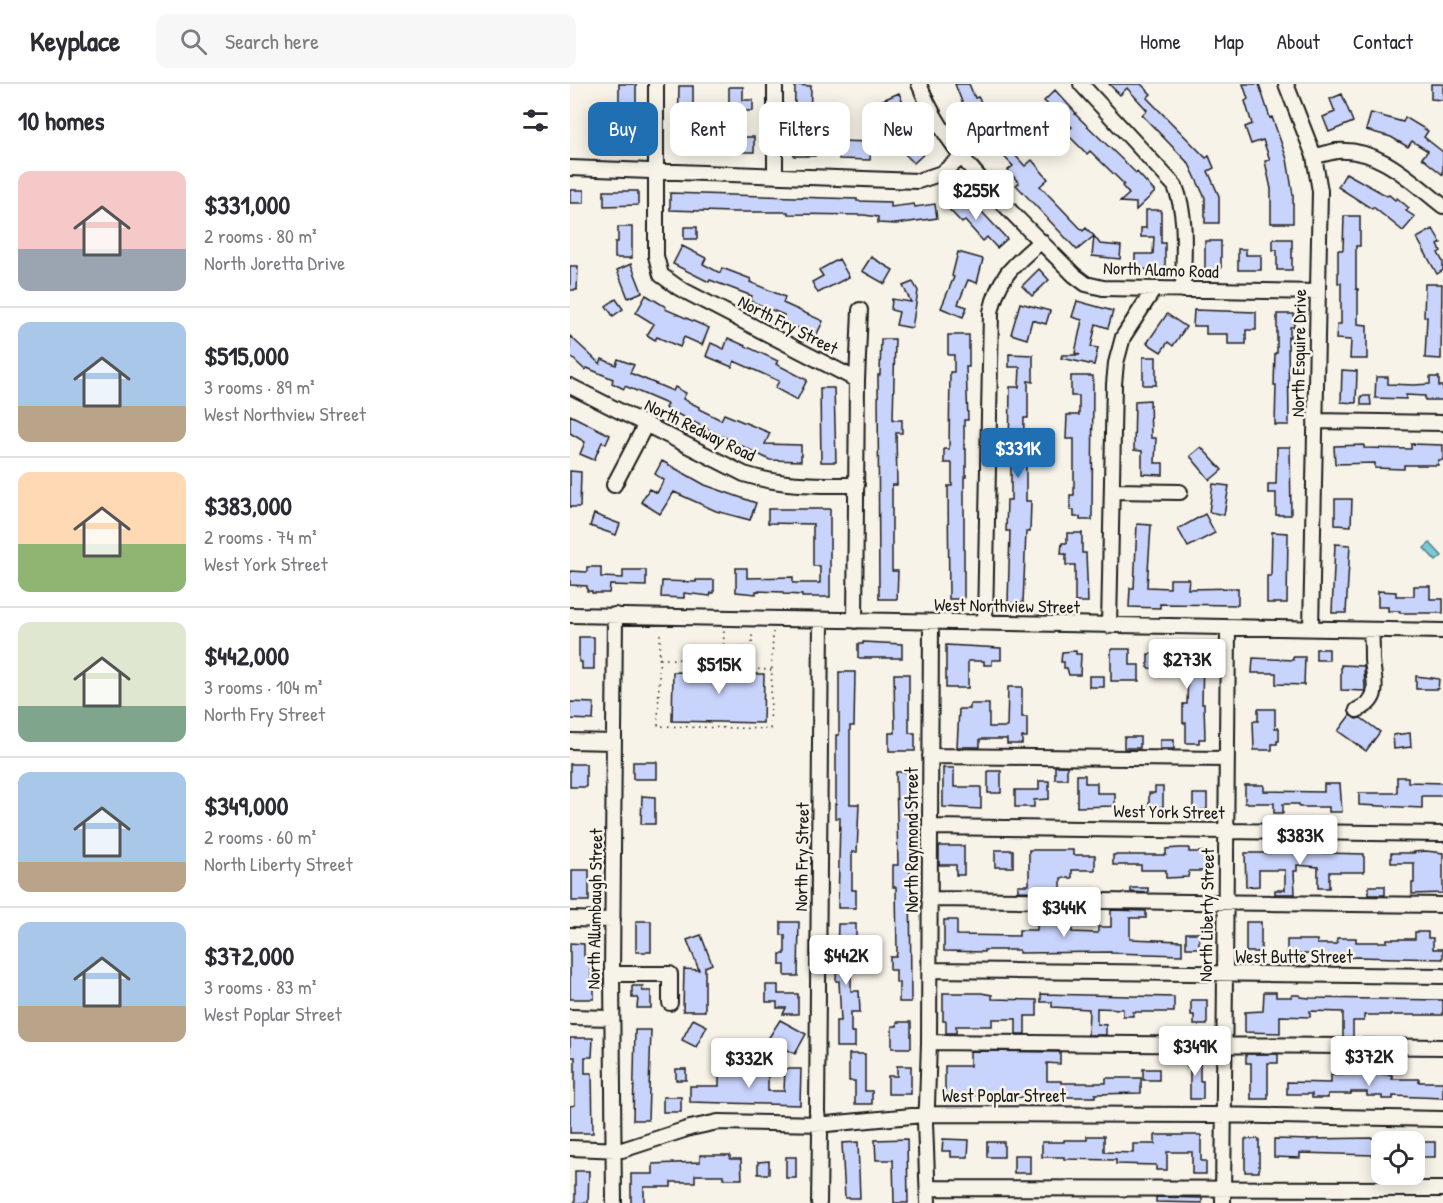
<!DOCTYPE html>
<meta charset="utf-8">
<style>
:root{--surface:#fff;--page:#f7f7f7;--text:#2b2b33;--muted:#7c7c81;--line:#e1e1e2;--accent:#1f6fb2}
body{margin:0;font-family:"Patrick Hand",sans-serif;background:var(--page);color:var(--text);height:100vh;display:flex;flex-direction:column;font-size:22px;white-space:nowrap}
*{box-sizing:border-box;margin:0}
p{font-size:20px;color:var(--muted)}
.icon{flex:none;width:33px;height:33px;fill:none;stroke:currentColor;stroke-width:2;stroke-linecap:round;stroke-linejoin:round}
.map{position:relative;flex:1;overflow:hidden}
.drawer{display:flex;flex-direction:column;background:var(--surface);width:570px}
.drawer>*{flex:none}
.guide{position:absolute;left:18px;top:18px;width:570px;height:54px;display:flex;gap:12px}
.buttons{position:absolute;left:801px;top:1047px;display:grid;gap:12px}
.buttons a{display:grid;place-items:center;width:54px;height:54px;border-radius:12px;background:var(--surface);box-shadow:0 3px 15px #0003;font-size:30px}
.price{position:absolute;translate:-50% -51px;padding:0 14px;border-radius:6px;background:#fff;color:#222;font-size:20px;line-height:39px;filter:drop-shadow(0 2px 3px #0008)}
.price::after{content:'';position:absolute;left:50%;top:36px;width:18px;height:14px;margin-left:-9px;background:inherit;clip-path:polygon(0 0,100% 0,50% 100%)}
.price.selected{background:var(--accent);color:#fff}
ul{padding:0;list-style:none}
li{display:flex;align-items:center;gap:18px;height:150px;padding:0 18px}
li+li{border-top:2px solid var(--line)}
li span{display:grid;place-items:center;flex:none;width:168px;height:120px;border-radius:12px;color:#555}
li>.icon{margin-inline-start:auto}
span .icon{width:72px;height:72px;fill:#fffc;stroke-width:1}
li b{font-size:26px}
h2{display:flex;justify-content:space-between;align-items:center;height:72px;padding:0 18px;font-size:26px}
.tag{padding:0 21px;border-radius:12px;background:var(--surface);box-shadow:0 3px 15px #0003;font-size:21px;line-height:54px}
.tag.selected{background:var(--accent);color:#fff}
header{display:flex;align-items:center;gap:36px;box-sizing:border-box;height:84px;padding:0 30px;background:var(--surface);border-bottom:2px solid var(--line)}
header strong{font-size:28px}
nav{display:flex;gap:33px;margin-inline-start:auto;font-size:21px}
.search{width:420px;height:54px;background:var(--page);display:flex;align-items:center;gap:15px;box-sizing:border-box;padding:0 21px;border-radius:12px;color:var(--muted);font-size:22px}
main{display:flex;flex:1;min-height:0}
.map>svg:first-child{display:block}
</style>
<header>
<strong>Keyplace</strong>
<div class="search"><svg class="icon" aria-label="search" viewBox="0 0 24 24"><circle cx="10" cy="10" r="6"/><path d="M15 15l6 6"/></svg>Search here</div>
<nav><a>Home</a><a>Map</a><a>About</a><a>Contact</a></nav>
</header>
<main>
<section class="drawer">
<h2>10 homes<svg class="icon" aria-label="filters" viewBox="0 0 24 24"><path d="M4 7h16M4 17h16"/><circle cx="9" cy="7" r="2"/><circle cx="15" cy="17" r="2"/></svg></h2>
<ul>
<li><span style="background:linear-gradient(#f6c9c9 65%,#9aa5b1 0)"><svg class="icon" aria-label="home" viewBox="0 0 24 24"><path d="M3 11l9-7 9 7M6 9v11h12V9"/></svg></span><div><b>$331,000</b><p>2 rooms · 80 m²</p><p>North Joretta Drive</p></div></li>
<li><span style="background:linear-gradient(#a9c7e8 70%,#b9a48a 0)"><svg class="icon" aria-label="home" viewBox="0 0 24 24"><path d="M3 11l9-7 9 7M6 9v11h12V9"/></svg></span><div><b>$515,000</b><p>3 rooms · 89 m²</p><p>West Northview Street</p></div></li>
<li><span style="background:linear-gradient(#ffd9b3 60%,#8fb573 0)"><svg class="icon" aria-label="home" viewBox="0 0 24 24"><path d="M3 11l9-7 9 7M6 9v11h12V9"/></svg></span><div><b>$383,000</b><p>2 rooms · 74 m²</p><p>West York Street</p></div></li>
<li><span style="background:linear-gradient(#dfe7d0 70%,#7fa58c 0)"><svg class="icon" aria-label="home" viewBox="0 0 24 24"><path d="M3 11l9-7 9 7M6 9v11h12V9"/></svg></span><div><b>$442,000</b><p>3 rooms · 104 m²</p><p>North Fry Street</p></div></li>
<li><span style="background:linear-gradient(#a9c7e8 75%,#b9a48a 0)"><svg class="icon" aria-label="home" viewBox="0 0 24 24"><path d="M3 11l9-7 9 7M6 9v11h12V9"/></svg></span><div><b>$349,000</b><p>2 rooms · 60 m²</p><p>North Liberty Street</p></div></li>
<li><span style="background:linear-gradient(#a9c7e8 70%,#b9a48a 0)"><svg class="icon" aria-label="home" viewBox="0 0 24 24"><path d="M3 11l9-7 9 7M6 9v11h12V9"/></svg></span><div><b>$372,000</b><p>3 rooms · 83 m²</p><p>West Poplar Street</p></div></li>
</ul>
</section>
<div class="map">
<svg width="873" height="1119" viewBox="0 0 873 1119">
<rect width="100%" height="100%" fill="#f7f3e8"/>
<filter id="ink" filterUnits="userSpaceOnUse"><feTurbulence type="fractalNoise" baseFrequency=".0167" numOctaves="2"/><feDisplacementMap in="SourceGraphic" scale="12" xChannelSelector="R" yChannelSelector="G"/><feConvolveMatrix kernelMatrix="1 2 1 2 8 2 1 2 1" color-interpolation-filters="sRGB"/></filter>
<g filter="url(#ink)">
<path fill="#7acad4" stroke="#54848a" stroke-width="1.5" d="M860,459L872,472L866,477L854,464Z"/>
<path fill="#c9d4fc" stroke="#1c1c1c" stroke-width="1.5" d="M49,0H66V37H63V63H29V49H49Z
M385,0H399L405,14L408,13L432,52L437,46L451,61L443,69L455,82L462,76L478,95L470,102L513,147L516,144L524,152L507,166L446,101L449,99L438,86L443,82L423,61L416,68L404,56L395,40L403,35L392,18Z
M539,0H571L581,10L577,14L636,74L639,72L644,84L638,87L649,112V139H635V114L619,80L572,31L577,26L557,4L550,11Z
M673,0H689L700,34L702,33L717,75L723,111V139H701V105L695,77L700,76L693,56L681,60L675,43L682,40L675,17L678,15Z
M861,0H873V16L861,15Z
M225,1L241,2L240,45H245V72H224Z
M109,2H123V31H121L120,48L172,46V53H184V68H108Z
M159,3H173V16H183V27H159Z
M485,6L506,29L505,30L566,89L567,88L585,108L566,126V119L550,118L559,110L552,102L554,100L520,67L517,70L496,49L502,43L474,17Z
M329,9L339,34L327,39L323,30L315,34L308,18Z
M772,10L783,38L759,48L753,33L765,28L760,15Z
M801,29L833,38L835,33L858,47L854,53L873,68V91L852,74L858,67L842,57L838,63L821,53L796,46Z
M339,45L359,65L344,79L324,59Z
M269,57L301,58L300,76L269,75Z
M776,89L817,112L819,111L825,116L827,114L839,124L836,127L845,133L833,147L803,123L802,125L768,103Z
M0,106H14V119H0Z
M34,107H68V121L34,122Z
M100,109L287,115V117L321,118V123L344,120L345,123L365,120L367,134L326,140L308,139V133L294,131L218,130V128H162L100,126Z
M385,110L396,123L402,117L437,155L427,164L417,153L413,157L395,137L392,139L374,120Z
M576,126H591V159H595V186L565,185V170H583L584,153H571V144H576Z
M774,132H790V162H786V205H788V240L797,241V275H780L781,256L766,255L767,240H771V199H768V166H773Z
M48,143H62V174H45V158H48Z
M114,143H127V155H114Z
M863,145L871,159L868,161L871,167L868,169L873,178V186L867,190L847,154Z
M524,152L530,160L551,162L550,175L522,172Z
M703,155H722V186H707V166H703Z
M635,157H651V185H635Z
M112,162L136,174L133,180L150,189L152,184L181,195L180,198L215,213L213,219L253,237L246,252L212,237L214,231L180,217L182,212L140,196L139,198L103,180Z
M668,165H676V171H691V186H668Z
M388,168L413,175L407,199L398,196L388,220L397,223L393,233L371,224L384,193L382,192Z
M301,173L323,186L315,200L292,187Z
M269,175L279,193L248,209L242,198L253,192L249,186Z
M61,180L72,208L58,214L47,186Z
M0,182H8L7,206H0Z
M469,185L479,196L462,212L452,202Z
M343,198L348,207L342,244L326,241L329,228L321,226L322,215L341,218L333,202Z
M855,200H872L871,275L855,274L857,233H854Z
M76,211L96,223L95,225L139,244L132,261L114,253L110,263L87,253L85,256L77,251L84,240L66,229Z
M46,215L53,225L43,232L36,222Z
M507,217L543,227L538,244L526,240L521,263L528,264L524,281L491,274L492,271H510L505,269L512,236L502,233Z
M450,219L480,227L476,240L462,236L457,255L441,250Z
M624,226L686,228V246H676V260H658V250H636V242H623Z
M597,230L616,243L603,262L598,258L591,268L577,259Z
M707,230H724V243H720V253H718L719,341H705L706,301H704L705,269H707Z
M378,251H399V283H396L398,336H394V365H396V393H394V515H379L378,402H382V379H374V365H379L380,288H384V271H378Z
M0,252L30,280L32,275L46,281L48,275L64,281L60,289L103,307L105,303L116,309L113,315L129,323V325L151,336L154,330L200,349L195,360L231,361V377L200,376L95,324L97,320L55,302L54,305L42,299L43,295L17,284L15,286L0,272Z
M158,254L208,277L206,280L237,296L227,316L205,304L209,297L164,277L162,283L136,272L141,259L154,265Z
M311,255H325L323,336H332V349H326L327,401H322V487H328L327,515H309L308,291H310Z
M439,270L463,271V298L458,297V334H454L453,380H456V417H461L460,448H456L453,519H438L440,447H436L437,416H441V372H439L440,303H449L450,283H439Z
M573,273H586V301H573Z
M772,286L787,287L786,319L771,318Z
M501,292H523L522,436H510V433H504V426H500V411H504V355H496L497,331H509V312H501Z
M806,293H818V300L844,301L860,300V293H869V302H873V316H855V312L836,311V315L805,314Z
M250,304H264L266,378H251Z
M791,312H800L801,321H791Z
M580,316L581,354H586L585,379H593V391L572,390V367L564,366L565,317Z
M0,331L40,351L36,360L32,358L24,376L10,370L15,358L0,349Z
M841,360L873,361V376H868V381H834V385L805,384V379L765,380L764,362L794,361V364L841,365Z
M631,363L652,386L640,396L620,372Z
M707,363H720L721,431H706V409H698V400H706Z
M92,377L135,401L186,419L180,436L146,427L104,408L90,430L71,418L79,405L87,409L94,396L85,390Z
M0,387L11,388L10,423H0Z
M643,400L659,402L654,431L639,428Z
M765,415H782L781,442L765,441Z
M198,425H260V513H232V511L213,510V508L186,507V510L166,508V484H177V494L223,493V499H250V482H243V440L198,439Z
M24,430L50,440L46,451L20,442Z
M635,430L645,449L618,463L608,445Z
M567,440L581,441L577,503L600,504V495H619L618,505L668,504V521L590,520V524L559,523L560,504H564Z
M702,448L718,449L717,519H697V492H701Z
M497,449H512V469H516L518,518H505V481H496V470H491L492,459H497Z
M765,460L780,461L776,529H762Z
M17,483H31V493L53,494V486H76V502L40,501L39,509H22V507H17V502L0,501V487L17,488Z
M126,496H144V509H141L140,512L114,509V514L91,513L92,497L126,498Z
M844,502H860V515H873V529H830V527H818V523H808V507L826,508V512H844Z
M9,553H24V585H12V578H9Z
M293,558L332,560V574H288V560H293Z
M376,561L431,564V576H422V581H414V577H398V604H376Z
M541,565H560V581H569V597H541Z
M746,565H759V576H746Z
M506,567V570H511L510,591H499L497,584H494V578H491L492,568Z
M598,569L633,571L632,620H634L635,655H629V659H616V639H613V620H617L618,585L578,584V570L598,571Z
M156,572L177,573V590H194L193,639L102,637L103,588L156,589Z
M723,573H735L734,601L706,600V589H682L683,574L723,576Z
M771,581L794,582L795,607L771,606Z
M269,588H285L284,642H280V720H289L287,768H282V806H286V824H268L270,734H265V720H266V651H269Z
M324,590H339V649H345V667H319V649H325Z
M519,592H534V603H519Z
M846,592L869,595L868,605H846Z
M438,603H452V633H457V653H452V660H437V655H410V663H387L389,625H400V620H419V643H437Z
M0,618L24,619L23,636L0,635Z
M688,625H705V644H709V657H707V660H702V666H684L683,637H688Z
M780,631L786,635L791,634L810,648L796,667L768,647Z
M840,649L841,663L824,665L823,651Z
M554,653H570V664H554Z
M590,656H604V665H590Z
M63,678H87V695H63Z
M0,680H16V703H0Z
M485,682H497V695H485Z
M373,684H384V703H411V725L373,723Z
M418,687H431V709H418Z
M326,688H342L340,775L341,918H329V899L326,898V886H320V873H326L327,869L326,803H323V781H328Z
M507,691H515V699H527V709H545V722L507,723Z
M827,693H838V698L873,699V712H852V724L789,721V709H827Z
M469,697H479V715L464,716V723H445V706H469Z
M754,700H770L772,728H759V723H729V720H713V729H704V719H675V701H694V707L754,708Z
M585,703H593V723H579V709H585Z
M623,710H637V726H623Z
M72,712L85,713V740H71Z
M369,762H394V791H386V781H369Z
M609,764H619V768H635V787H619L618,793L596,794V786H571V781H543V771H596V765Z
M701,764H714V768L794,770V788H759V804H748V783L727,781V787H724L725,810H705V806H715V786H689V802L676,803L675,769H701Z
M425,766H443V783H425Z
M459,766H503V771H525V786H502V794H491V808L448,807V801H459Z
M856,767L873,769V809L842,810V799H844V779H821V769H844V768Z
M2,786H19V817H2Z
M799,802H815V811H799Z
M561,804H578V809L561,808Z
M483,825L502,826V848L528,849V843H541V826L576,827V834H560V855L612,857V871L541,869V868L449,869V866H414V868L374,867V836H387V851L449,852V846H467V837H483Z
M66,837H81V868H66Z
M211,838H229L228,892H215V881H210V870H215V851H211Z
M676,838H691V868H676Z
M268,840H286V858H281V907H289L290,928H281V948H285V963H266V937H271L269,897H266Z
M845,848H858V854H863V865H873V875L786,873L750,876V870H726V875H717V856H747V860H767V854H786V858H817V855H845Z
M616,849H629V864H616Z
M131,851L142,880L135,883V927H113L114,885L129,886L117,856Z
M0,859L14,860V872H21V896H24V915H0Z
M196,901H208V910H228V930H213L216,924H207V918H196Z
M62,902H73L72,907H81V924H67L68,914H62Z
M694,908H706V913H722V911H730V913L740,914L873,916V931H794V937H783V953H773V928L740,927V933L710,932V949L675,948V928L693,927Z
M373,909H411L422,911V915L467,916V932H455V950H446V935H422V942H386V949H376V937H373Z
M471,910L604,913V928H563V932H553V925L527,924V940L536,941V951H518L519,925L482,923V918H471Z
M621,916H637V941H624V931H621Z
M123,935L137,942L126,963L112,956Z
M210,936L236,950L225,970L198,955Z
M327,938H341V964H322V942H327Z
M65,946H81L78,1036H63Z
M0,954H23L22,973H15V989H22L23,1049H0V1022L5,1021V973H0Z
M400,967L490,968V980L477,979V997H491V999H536V994H571V1009L525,1010V1013H491V1015L375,1010V982H400Z
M279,970H295V1007H302V1020H285V997H279Z
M617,970H630V997H633V1015H620V983H617Z
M676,970H708V979H698V1015H681V979H676Z
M327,982H341V1010H318V992H327Z
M106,985H116V996H106Z
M215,985H231L230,1021L120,1018V1002H149V986L198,987V1007H214Z
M573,985H589V996H573Z
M797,989L822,991V995H849V998H873V1014L823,1012V1015H812V1012H797V1008H781V1010H758V1014H742V1010H717V998L761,999V990L797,991Z
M93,1013H111V1028H93Z
M585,1051H631V1077H636V1090H622V1068H597V1086H586V1081L546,1080V1076L494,1075V1073H472V1058H494V1056H517V1052H534V1068L563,1069V1060H585Z
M804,1054V1071L730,1069V1074L704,1073V1055L740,1056V1055Z
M337,1055L338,1119H324L323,1076H306L305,1056Z
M373,1055L399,1056L398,1073H381V1067H372Z
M675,1055H689V1088H675Z
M288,1058L290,1114H275L272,1059Z
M417,1058H434V1073H417Z
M848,1058H865V1073H848Z
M130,1071H160V1075H171L172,1095H153V1091H125V1098H101V1103H74V1119H61V1090H83V1080L130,1078Z
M444,1071H460V1089H444Z
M216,1073H226V1094H216Z
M199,1077V1090H188V1078Z
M5,1087H19L18,1119H5Z
M586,1113L632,1114V1119L586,1118Z"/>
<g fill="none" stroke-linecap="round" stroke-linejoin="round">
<defs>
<path id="minor" d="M86,0V172L91,191L109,204L287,296L285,537
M205,0V91
M349,0C380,77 448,133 504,191L516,200L533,204L748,208
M511,0L605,102C618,133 613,172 613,206
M716,0L744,72L750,107L741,545
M744,72C752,71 760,68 767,67C810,64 842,98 873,122
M0,84L348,97L372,89L391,74
M287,296L290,226
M0,302L174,390C211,402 248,401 287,401
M745,337L873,339
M44,401L76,340
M542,407L610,408
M0,531L873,547
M415,539L421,228C429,191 444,181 471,157
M539,542L544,300L546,279L553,253L584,205
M787,626C812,616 804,598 802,576C802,566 802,556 801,546
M0,657L44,658
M360,672L657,675
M360,743L873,750
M359,815L873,821
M0,835L43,836
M359,886L873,892
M42,890H100V919
M0,933L42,934
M359,958L873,963
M0,1064L52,1066L120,1044L148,1038L257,1040L363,1030L644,1031L873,1035
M358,1104L873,1105
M44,1119L42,890L45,531
M249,1119L250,1050L247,1028L251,536
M358,1119L355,1038L357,1021L359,958L361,538
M653,1119L658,544"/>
</defs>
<use href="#minor" stroke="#1c1c1c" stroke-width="18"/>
<path stroke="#1c1c1c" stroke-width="1.5" stroke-dasharray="1.5 4.5" stroke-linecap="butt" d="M90,550L88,642L200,645L203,548
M155,563H180
M90,575L153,576L154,545
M182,585L202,586
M182,589V547"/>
<use href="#minor" stroke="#f7f3e8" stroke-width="14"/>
</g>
</g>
<g text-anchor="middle" stroke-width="5" stroke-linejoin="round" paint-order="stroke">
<g font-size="18" fill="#1c1c1c" stroke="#f7f3e8">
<text transform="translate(591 186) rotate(2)" y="6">North Alamo Road</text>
<text transform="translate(218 241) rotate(27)" y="6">North Fry Street</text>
<text transform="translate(729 269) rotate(-89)" y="6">North Esquire Drive</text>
<text transform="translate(130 346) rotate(26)" y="6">North Redway Road</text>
<text transform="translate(437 522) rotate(1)" y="6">West Northview Street</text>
<text transform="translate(599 728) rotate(1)" y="6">West York Street</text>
<text transform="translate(342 756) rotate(-90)" y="6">North Raymond Street</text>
<text transform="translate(232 773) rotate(-89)" y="6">North Fry Street</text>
<text transform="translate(25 825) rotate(-89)" y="6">North Allumbaugh Street</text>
<text transform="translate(637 831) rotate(-89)" y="6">North Liberty Street</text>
<text x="724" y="879">West Butte Street</text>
<text x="434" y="1018">West Poplar Street</text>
</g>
</g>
</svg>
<div class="buttons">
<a><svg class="icon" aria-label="locate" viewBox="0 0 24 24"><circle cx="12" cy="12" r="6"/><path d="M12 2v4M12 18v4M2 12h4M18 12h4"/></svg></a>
</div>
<b class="price" style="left:406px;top:137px">$255K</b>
<b class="price selected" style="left:448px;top:395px">$331K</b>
<b class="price" style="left:617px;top:606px">$273K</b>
<b class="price" style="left:149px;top:611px">$515K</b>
<b class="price" style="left:730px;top:782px">$383K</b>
<b class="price" style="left:494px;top:854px">$344K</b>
<b class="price" style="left:276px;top:902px">$442K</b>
<b class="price" style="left:625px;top:993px">$349K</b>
<b class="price" style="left:799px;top:1003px">$372K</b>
<b class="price" style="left:179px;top:1005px">$332K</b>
<div class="guide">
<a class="tag selected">Buy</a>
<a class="tag">Rent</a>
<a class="tag">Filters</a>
<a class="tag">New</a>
<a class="tag">Apartment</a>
</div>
</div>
</main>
